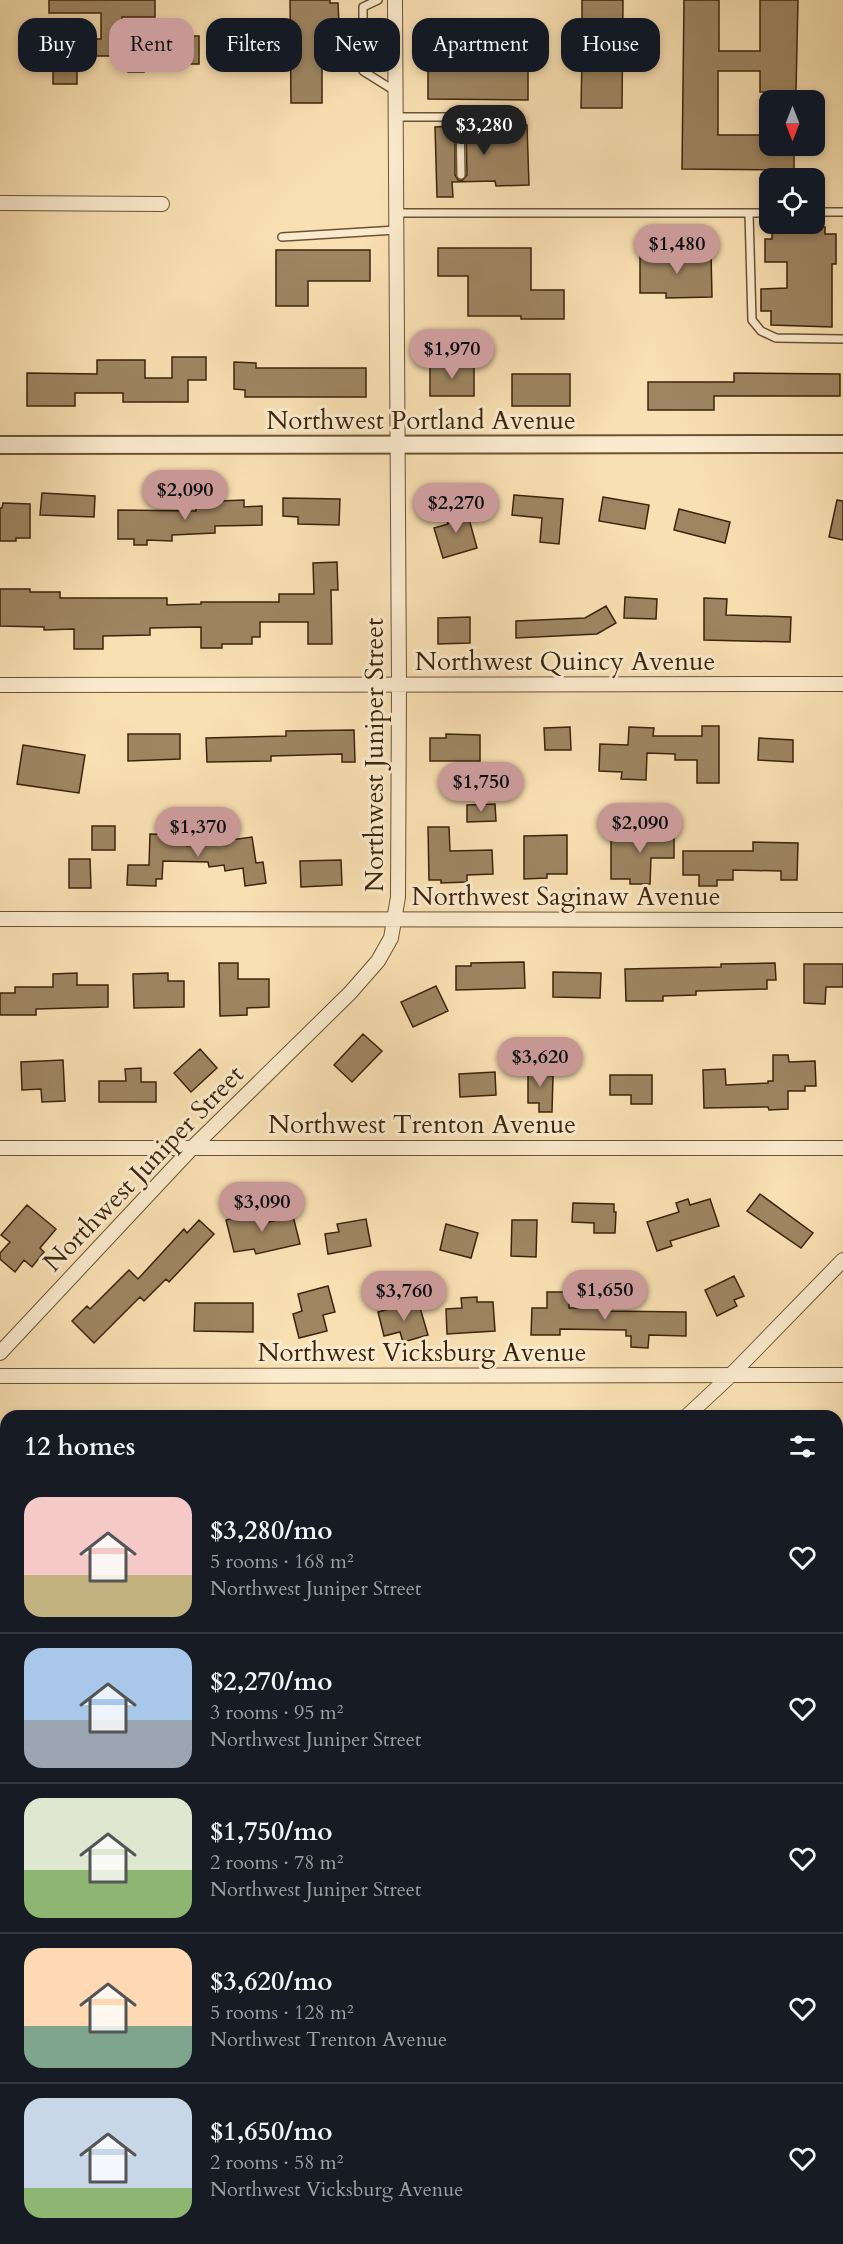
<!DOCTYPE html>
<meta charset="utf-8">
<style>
:root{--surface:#171b24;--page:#242831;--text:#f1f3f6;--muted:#9ea1a6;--line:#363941;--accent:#c59692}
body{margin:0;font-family:Cardo,serif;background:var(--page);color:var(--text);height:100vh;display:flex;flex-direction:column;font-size:22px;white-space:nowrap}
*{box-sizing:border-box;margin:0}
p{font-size:20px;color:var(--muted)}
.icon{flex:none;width:33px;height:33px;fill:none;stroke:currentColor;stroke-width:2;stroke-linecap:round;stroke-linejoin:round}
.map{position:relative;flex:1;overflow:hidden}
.side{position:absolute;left:0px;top:1410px;width:843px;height:834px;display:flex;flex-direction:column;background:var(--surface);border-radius:18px 18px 0 0;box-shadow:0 3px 9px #0003}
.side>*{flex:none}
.guide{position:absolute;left:18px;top:18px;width:807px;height:54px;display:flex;gap:12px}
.needle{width:39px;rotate:180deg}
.buttons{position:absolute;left:759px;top:90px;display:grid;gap:12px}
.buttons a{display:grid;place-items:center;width:66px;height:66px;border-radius:12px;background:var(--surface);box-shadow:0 3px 9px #0003;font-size:30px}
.price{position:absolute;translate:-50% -51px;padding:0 14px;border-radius:21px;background:var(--accent);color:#111;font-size:20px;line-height:39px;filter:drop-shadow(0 2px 3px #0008)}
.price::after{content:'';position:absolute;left:50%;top:36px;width:18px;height:14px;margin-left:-9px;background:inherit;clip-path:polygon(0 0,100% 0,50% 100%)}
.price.current{background:#222;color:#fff}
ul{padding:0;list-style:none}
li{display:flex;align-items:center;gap:18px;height:150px;padding:0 24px}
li+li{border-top:2px solid var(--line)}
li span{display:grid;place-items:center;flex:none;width:168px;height:120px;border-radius:18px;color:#555}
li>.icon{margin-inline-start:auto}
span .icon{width:72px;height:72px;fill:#fffc;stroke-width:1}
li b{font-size:26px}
h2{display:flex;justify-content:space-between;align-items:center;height:72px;padding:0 24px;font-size:26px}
.tag{padding:0 21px;border-radius:18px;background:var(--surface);box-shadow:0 3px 9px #0003;font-size:21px;line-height:54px}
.tag.current{background:var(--accent);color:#111}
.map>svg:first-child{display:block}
</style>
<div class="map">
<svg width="843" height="2244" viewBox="0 0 843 2244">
<rect width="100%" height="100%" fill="#f9e0b3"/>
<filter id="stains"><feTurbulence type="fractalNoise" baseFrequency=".00333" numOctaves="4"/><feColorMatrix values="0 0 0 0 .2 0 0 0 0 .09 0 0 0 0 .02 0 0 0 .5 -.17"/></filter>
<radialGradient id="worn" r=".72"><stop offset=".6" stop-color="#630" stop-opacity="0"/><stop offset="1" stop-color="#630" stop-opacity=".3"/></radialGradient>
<path fill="#d9c097" stroke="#8a7252" stroke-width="1.5" d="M0,2154H6V2238H837V2169H843V2244H0Z"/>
<path fill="#9e8663" stroke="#3c240c" stroke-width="1.5" d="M49,0H155V17H122V56H77V84H53V39H101V13H49Z
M290,0H330V3H338L339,24H334V67H322V103H291Z
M582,0H623L622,108H581L582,58H587V22H582Z
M684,0H719V51H760V0H798L796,92H760V71H718V135H770V146H794V170L682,169Z
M172,36H199V64H172Z
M128,56H144V72H128Z
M428,69L528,70V100L428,99Z
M471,125H527L529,185L496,186L495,181L452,182L453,197H437L435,127L455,126V175L458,180L462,181L467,175L466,126Z
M772,227H825V234H836V264H832V327L771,325V311H761V289L787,288V262H765V239H772Z
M438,248H531V290H564V319H521V316H468V276H438Z
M276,250H370V281H308V306H276Z
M711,253L712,297L666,298V293H640V254Z
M172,357H206V380H188V402H123V393H75V406H27V373L97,374V360H145V378H172Z
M234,362L256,363V368H366V397H245V390L234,389Z
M430,365H474V396H430Z
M734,373L840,374V396H714V410H648V382H734Z
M512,374H570V406H512Z
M42,493L95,496L94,517L40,515Z
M514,495L563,499L559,544L540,542L542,518L512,515Z
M603,497L649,505L645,529L599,521Z
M283,498L340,499L339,525L298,524V517L283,516Z
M244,500V507L262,506V525L215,526V533L172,535V541L147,540V545H134V539H118V510L196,511L195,502Z
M837,500L843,501V540L829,537Z
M3,503L30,504V538H16V541H0V508H2Z
M466,508L477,548L443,558L434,528L448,524L445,514Z
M679,509L730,522L725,543L674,530Z
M337,562L338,590H331L332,644H308V622H260V637H252V644H222V648H201V627L150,628V635L103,636V649H74V629L44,630V627L0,626V589H30V592H60V598H167V605L201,604V602H279V594H314L313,563Z
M625,597L657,599L656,619L624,618Z
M704,598L727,599L726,615L791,617L790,642L704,640Z
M606,606L616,623L597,634L516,638V621L585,618Z
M470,617V643L438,644V618Z
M702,726H719V783H697V760H675V754L647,753L646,780L621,779L622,772L599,771L600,744L628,745L629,727L654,728L653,736H702Z
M570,727L571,750H545L544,728Z
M354,730L355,762H342V754L271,756V761L207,762L206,738L286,736V731Z
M128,734H180V759L128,761Z
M446,734L480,735V761H430V738H446Z
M759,738L793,740V762L758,760Z
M23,745L85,755L79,793L17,784Z
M495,804L496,821L467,822V805Z
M637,824L660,825V835H674V858H651L650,884H630V879H611V840H636Z
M92,826H115V850H92Z
M428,827H449L450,851L492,850L493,874L467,875V882L441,883V880H429Z
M150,834L187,835V846L252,837L256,863L263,862L266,883L245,886L243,868L225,871L224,865L209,867L208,862L163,861L162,879H156V886L127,885L128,865H149Z
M567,835V874H547V878L524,879V836Z
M753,842L798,843L797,880H781V871L733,870V880H717V886H699V875H683V851H753Z
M69,859H90L91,888H69Z
M341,860L342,885L301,887L300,861Z
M524,962L525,988L456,990V966H471V963Z
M219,963H238V979H269V1007L247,1008V1015L220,1016Z
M775,963L776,980H767V989L696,991V995L663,996V1001H626L625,969L721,967V964Z
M804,964H843V987H826L825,1004L804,1003Z
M553,972L601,973L600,998L553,997Z
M77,973V985H108V1007L36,1009V1015H0V993H15V987H53V974Z
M168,973V981H184V1007L134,1008L133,974Z
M436,986L448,1011L413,1027L401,1002Z
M363,1034L382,1051L352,1082L334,1065Z
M200,1049L217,1068L191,1092L174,1073Z
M773,1055H788L789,1062L815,1061L816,1086H805V1091H788V1109L769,1110L768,1107L704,1108L703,1070L725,1069L726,1085L768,1083V1081H773Z
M63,1060L65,1101L42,1102L41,1089L22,1090L21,1062Z
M528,1064H543V1075L553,1076L552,1112H539V1103H528Z
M141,1068V1082H156V1102H99V1081H126L125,1069Z
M495,1072L496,1095L460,1097L459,1074Z
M610,1075H652V1104H631V1095H610Z
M760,1194L813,1233L801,1248L747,1211Z
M688,1199L690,1205L710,1199L719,1226L670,1241L672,1246L657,1251L647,1222L679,1212L676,1203Z
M573,1203L614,1204V1212H616L615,1233H594V1223L572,1222Z
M27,1205L56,1229L40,1248L44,1252L32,1267L24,1260L15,1272L0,1259V1253L10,1242L1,1235Z
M267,1210L269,1222L293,1216L300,1244L256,1254L254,1249L234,1252L226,1220Z
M366,1219L371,1246L328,1254L325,1234L339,1232L337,1224Z
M199,1220L214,1234L169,1282L166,1279L144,1301L140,1297L94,1343L72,1321L87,1306L90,1309L129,1270L138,1279L184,1229L187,1233Z
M512,1220H537L536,1257L511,1256Z
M446,1224L478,1233L471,1258L440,1250Z
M734,1276L744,1296L734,1300L737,1306L717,1316L705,1290Z
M328,1286L335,1312L323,1315L327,1331L299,1338L293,1314L302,1311L298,1294Z
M547,1292H569V1308H605V1311L686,1312V1336L649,1335L648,1348L631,1347V1336H626V1330L560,1329V1335H531L532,1308H547Z
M477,1297V1302H493L495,1331L447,1334L446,1309L462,1308L461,1298Z
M418,1301L428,1335L403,1342L400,1332L384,1336L378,1312Z
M195,1303H253V1332L194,1331Z"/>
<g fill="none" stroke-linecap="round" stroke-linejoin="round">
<defs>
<path id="service" d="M378,0L363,7V71L395,91
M395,117H484
M460,117L461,175
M814,212H843
M396,213H770
M749,213L752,320L761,331L776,338L843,339
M282,237L396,230"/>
<path id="minor" d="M0,203L162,204
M0,685L843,684
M0,919L843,920
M0,1148H843
M0,1353L192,1148L350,993L378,961L391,938L398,897L399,685L395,0
M0,1376L843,1375
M687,1416L730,1376L843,1260
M837,1596H843
M0,1598H6
M837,1794L843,1799
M0,1830H6
M0,2064L6,2065
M487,2244L488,2238"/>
<path id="tertiary" d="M0,445L843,444"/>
</defs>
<use href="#service" stroke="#6b5336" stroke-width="10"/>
<use href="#minor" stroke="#6b5336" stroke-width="16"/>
<use href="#tertiary" stroke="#6b5336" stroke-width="20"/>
<use href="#service" stroke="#fbebce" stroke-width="7"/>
<use href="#minor" stroke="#fbebce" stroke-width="14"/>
<use href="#tertiary" stroke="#fbebce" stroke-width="16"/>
</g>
<g text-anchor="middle" stroke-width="6" stroke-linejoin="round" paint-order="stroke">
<g font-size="26" fill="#3c240c" stroke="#fbebce">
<text x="421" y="429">Northwest Portland Avenue</text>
<text x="565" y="670">Northwest Quincy Avenue</text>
<text transform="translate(374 755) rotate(-90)" y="9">Northwest Juniper Street</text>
<text x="566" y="905">Northwest Saginaw Avenue</text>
<text x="422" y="1133">Northwest Trenton Avenue</text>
<text transform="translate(143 1168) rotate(-46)" y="9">Northwest Juniper Street</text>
<text x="422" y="1361">Northwest Vicksburg Avenue</text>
</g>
</g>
<rect width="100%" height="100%" filter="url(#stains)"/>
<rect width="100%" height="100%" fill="url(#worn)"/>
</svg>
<div class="buttons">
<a><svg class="needle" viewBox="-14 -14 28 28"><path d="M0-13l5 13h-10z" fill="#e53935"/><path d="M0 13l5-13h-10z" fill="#9ea1a6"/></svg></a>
<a><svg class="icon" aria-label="locate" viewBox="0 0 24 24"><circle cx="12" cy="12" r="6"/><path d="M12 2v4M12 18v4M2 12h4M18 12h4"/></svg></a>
</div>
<b class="price current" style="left:484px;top:156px">$3,280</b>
<b class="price" style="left:677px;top:275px">$1,480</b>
<b class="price" style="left:452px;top:380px">$1,970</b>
<b class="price" style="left:185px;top:521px">$2,090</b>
<b class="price" style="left:456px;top:534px">$2,270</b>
<b class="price" style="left:481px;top:813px">$1,750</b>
<b class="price" style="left:640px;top:854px">$2,090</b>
<b class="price" style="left:198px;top:858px">$1,370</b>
<b class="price" style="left:540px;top:1088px">$3,620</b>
<b class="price" style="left:262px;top:1233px">$3,090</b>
<b class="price" style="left:605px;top:1321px">$1,650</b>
<b class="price" style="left:404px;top:1322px">$3,760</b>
<div class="guide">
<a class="tag">Buy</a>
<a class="tag current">Rent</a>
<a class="tag">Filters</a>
<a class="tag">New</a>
<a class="tag">Apartment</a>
<a class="tag">House</a>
</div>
<section class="side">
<h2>12 homes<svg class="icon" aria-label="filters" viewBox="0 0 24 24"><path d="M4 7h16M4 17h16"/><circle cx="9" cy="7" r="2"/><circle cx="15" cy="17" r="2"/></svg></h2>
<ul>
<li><span style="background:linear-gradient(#f6c9c9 65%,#c2b280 0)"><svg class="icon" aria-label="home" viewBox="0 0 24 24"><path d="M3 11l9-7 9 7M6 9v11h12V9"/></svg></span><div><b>$3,280/mo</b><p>5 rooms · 168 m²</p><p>Northwest Juniper Street</p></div><svg class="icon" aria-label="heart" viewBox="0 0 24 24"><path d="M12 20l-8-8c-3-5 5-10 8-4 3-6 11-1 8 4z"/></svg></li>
<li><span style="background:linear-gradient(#a9c7e8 60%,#9aa5b1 0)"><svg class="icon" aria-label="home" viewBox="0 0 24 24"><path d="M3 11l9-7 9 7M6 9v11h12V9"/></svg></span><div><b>$2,270/mo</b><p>3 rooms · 95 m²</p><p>Northwest Juniper Street</p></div><svg class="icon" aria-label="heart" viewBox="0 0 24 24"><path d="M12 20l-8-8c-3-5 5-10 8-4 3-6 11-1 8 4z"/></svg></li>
<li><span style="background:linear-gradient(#dfe7d0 60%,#8fb573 0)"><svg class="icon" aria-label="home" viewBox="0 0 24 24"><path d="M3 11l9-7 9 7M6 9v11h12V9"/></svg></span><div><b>$1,750/mo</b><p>2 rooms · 78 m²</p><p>Northwest Juniper Street</p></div><svg class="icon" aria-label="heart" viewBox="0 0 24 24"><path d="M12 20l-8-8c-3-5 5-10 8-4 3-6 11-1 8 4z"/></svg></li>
<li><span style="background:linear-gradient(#ffd9b3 65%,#7fa58c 0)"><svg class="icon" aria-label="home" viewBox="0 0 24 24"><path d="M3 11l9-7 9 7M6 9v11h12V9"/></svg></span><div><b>$3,620/mo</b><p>5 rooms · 128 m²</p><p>Northwest Trenton Avenue</p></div><svg class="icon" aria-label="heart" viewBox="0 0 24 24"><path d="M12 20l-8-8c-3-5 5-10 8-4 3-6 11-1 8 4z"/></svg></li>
<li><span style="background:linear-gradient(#c9d6e8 75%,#8fb573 0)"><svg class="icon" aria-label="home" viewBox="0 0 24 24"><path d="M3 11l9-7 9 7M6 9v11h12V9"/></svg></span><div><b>$1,650/mo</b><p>2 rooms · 58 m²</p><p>Northwest Vicksburg Avenue</p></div><svg class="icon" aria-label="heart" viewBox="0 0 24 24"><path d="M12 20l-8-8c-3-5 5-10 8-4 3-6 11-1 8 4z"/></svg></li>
</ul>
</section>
</div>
